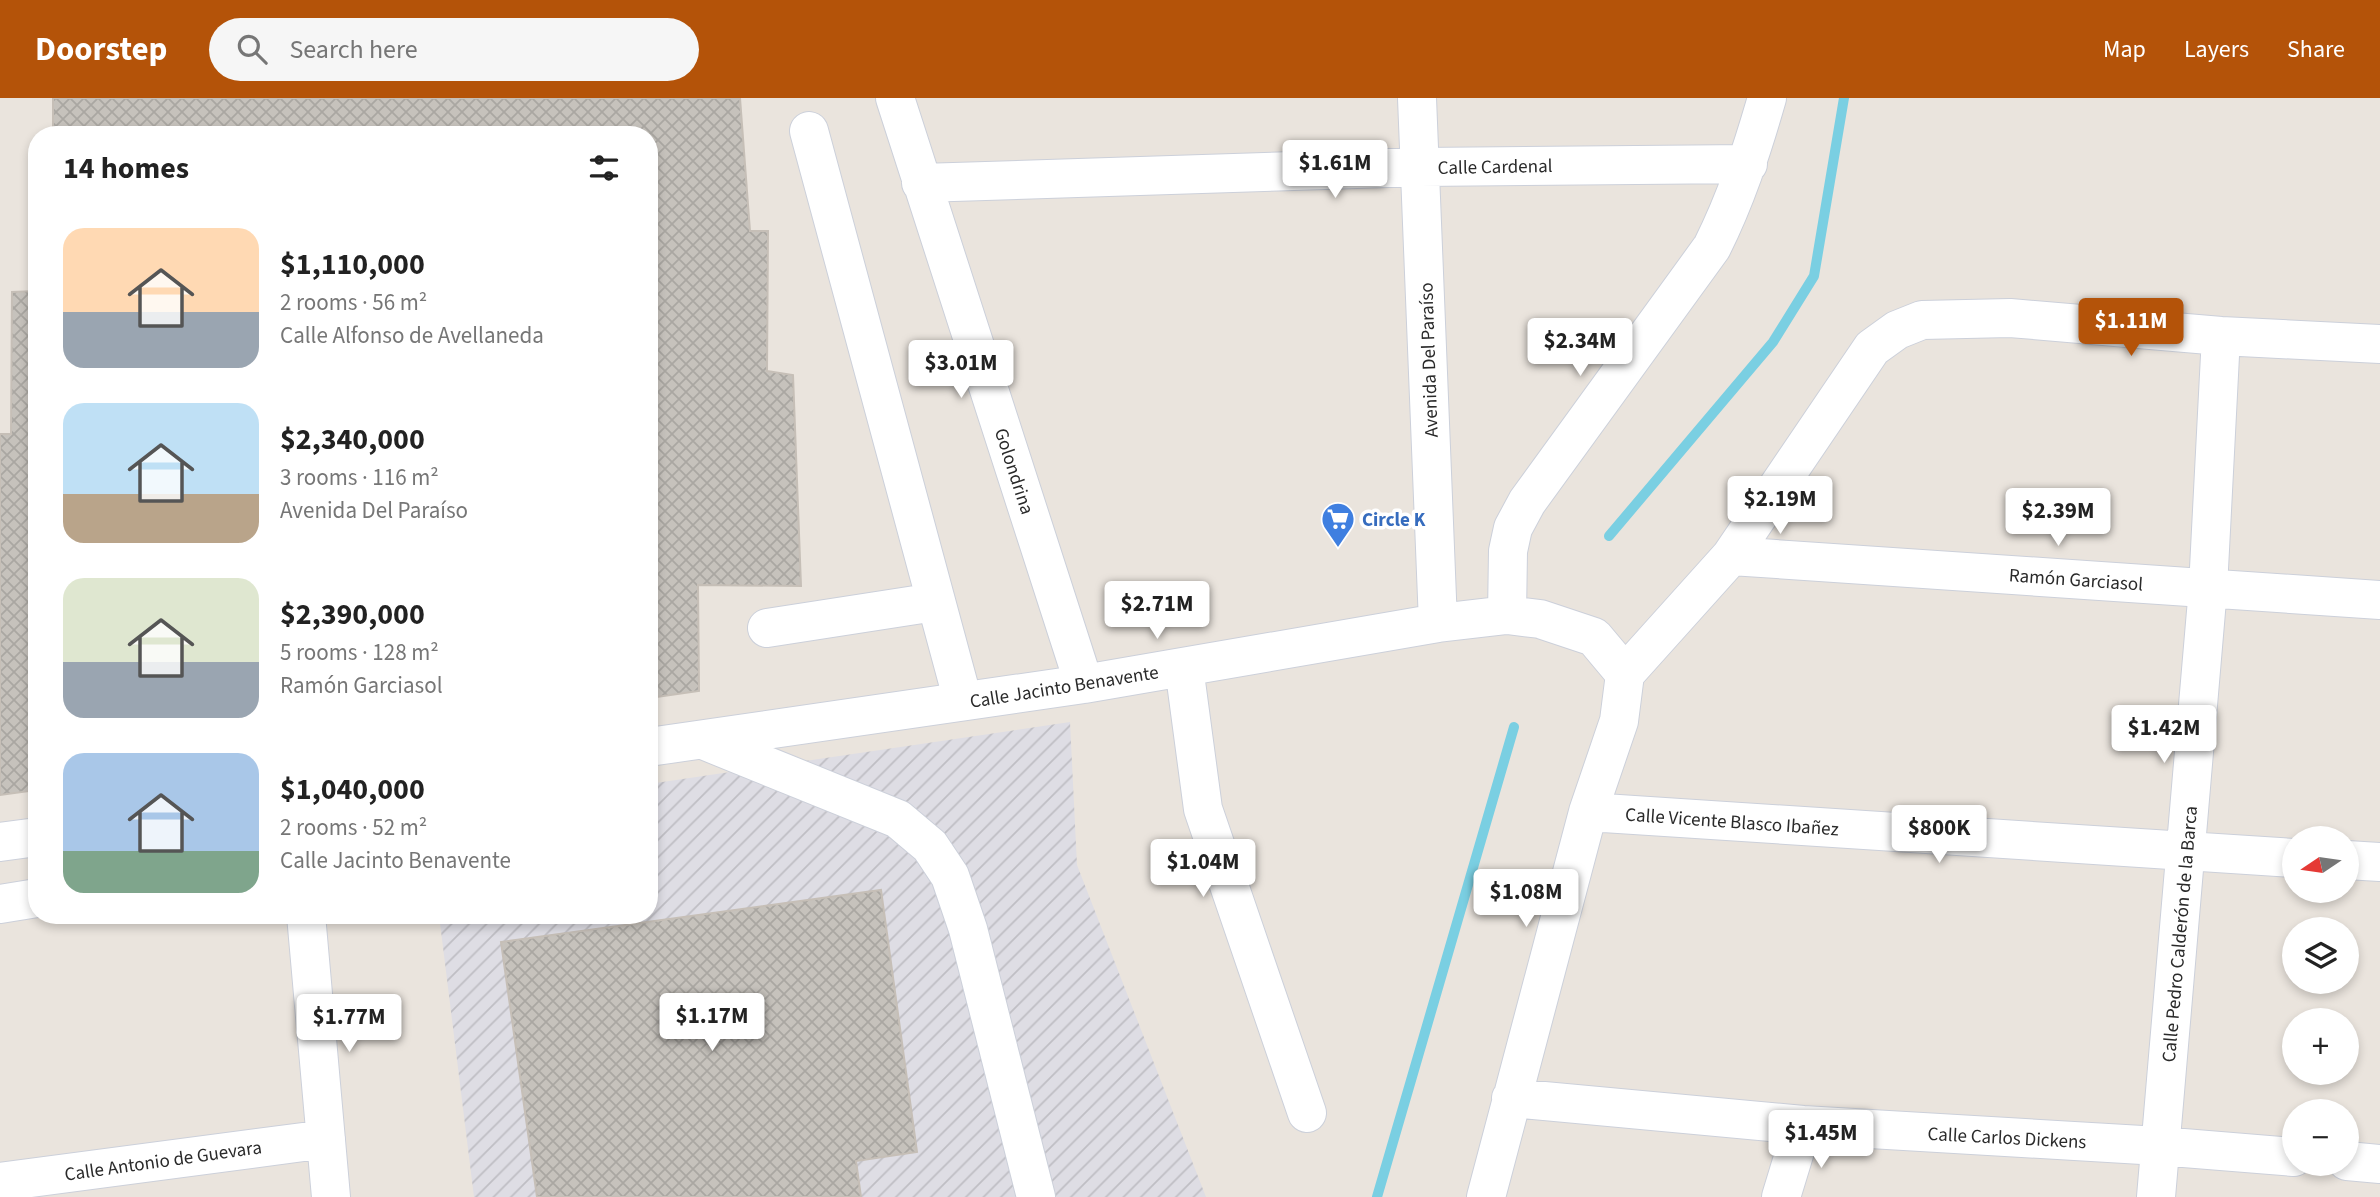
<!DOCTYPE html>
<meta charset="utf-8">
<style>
:root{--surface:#fff;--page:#f6f6f6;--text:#222;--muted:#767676;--accent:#b45309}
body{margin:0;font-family:"Source Sans 3",sans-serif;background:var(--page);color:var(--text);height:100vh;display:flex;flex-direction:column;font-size:26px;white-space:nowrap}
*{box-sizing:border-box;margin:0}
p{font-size:23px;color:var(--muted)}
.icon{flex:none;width:38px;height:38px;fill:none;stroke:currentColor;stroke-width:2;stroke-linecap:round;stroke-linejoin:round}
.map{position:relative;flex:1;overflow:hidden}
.side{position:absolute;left:28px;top:28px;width:630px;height:798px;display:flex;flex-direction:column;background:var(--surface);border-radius:28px;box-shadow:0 4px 10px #0003}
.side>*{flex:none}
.needle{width:46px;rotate:257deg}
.tools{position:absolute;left:2282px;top:728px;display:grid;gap:14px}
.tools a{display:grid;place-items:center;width:77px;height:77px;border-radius:50%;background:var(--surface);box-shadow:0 4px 10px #0003;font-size:35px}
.price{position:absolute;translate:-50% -60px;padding:0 16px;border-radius:7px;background:#fff;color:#222;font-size:23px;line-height:46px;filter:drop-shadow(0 2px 4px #0008)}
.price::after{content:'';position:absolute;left:50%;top:42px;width:21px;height:16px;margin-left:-10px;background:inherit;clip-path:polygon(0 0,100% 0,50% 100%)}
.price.selected{background:var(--accent);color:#fff}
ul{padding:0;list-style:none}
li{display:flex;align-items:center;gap:21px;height:175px;padding:0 35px}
li span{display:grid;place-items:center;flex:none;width:196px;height:140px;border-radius:21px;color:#555}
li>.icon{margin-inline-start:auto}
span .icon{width:84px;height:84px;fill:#fffc;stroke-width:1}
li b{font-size:30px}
h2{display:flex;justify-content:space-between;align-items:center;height:84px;padding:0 35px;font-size:30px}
header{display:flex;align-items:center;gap:42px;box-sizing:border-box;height:98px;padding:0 35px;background:var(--accent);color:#fff}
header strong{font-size:33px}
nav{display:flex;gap:38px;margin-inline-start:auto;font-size:24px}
.search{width:490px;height:63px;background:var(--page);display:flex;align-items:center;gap:18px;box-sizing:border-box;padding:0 24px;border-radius:38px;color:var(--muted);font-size:26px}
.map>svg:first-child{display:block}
</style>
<header>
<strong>Doorstep</strong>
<div class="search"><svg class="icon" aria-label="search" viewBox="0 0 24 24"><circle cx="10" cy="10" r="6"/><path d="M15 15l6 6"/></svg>Search here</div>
<nav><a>Map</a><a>Layers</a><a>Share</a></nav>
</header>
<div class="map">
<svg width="2380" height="1099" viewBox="0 0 2380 1099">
<defs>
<pattern id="industrial-furrows" width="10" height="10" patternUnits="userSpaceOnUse" patternTransform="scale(1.75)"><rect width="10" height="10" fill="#dedde4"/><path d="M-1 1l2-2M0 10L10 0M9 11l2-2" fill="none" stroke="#bfbec4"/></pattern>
<pattern id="building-cross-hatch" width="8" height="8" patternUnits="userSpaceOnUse" patternTransform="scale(1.75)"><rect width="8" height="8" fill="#c6c2bc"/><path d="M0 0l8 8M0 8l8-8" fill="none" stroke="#aaa7a2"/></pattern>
</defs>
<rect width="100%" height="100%" fill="#eae4dd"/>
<path fill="url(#industrial-furrows)" d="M1070,624L1077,767L1206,1099H474L439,817H649V686Z"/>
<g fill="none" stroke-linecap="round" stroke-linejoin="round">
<path stroke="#7acfe2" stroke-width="10" d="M1609,438L1773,244L1814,178L1844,0
M1377,1099L1514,629"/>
</g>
<path fill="url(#building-cross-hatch)" stroke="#c6bfb7" stroke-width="2" d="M53,0H740L750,133H768L767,273L793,277L801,488L698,487L699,593L649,600V37H53Z
M37,193V692L0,697V336H11L12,194Z
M881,792L917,1054L856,1063L861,1099H537L501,844Z"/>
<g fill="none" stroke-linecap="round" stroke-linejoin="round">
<defs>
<path id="minor" d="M895,0L1084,586
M1417,0L1438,525
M809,33L963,603
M921,85L1420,69L1748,66
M1731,458L2380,502
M1507,517L1508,453L1513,430L1527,404L1712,149C1736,101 1752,52 1767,0
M767,530L935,504
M1184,569L1203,711L1307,1015
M703,642L898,721L930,748L950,778L968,831L1036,1099
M649,649L1084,586L1438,525L1507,517L1540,521L1594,539L1625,576
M1588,714L2294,760
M0,744L37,739
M2347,762L2380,764
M0,806L37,800
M306,817L331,1099
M1511,1000L1803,1027L2159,1048L2294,1059
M2347,1063L2380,1066
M0,1084L326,1041
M1486,1099L1588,714L1619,623L1625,576L1731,458L1872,250L1897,232L1922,222L2010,220L2221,238L2380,246
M1781,1099L1803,1027
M2156,1099L2208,490L2221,238"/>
</defs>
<use href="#minor" stroke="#ccd0da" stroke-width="40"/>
<use href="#minor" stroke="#fff" stroke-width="38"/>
</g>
<defs>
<symbol id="supermarket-pin" viewBox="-11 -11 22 30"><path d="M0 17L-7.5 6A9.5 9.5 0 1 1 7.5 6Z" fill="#3f7fe0" stroke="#fff"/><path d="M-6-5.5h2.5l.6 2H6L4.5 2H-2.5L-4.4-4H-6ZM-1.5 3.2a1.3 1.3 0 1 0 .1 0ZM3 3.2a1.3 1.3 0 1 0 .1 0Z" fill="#fff"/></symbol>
</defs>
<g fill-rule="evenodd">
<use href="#supermarket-pin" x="1319" y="402" width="38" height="52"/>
</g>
<g text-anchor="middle" stroke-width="7" stroke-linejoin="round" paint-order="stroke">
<g font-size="19" fill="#2a2a2a" stroke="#fff">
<text transform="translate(1495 68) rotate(-1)" y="7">Calle Cardenal</text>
<text transform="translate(1428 262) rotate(-92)" y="7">Avenida Del Paraíso</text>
<text transform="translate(1015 373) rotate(72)" y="7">Golondrina</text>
<text transform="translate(2076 481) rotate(4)" y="7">Ramón Garciasol</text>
<text transform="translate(1064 588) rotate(-9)" y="7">Calle Jacinto Benavente</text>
<text transform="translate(1732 723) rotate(4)" y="7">Calle Vicente Blasco Ibañez</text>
<text transform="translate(2179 836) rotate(-85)" y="7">Calle Pedro Calderón de la Barca</text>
<text transform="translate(2007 1039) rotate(3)" y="7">Calle Carlos Dickens</text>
<text transform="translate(163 1062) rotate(-8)" y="7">Calle Antonio de Guevara</text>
</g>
<g font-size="19" font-weight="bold" fill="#366cbe" stroke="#fff" text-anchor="start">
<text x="1362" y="428">Circle K</text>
</g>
</g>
</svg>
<div class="tools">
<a><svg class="needle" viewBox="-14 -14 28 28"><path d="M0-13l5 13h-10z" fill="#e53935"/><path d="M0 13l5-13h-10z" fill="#767676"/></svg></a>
<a><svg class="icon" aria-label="layers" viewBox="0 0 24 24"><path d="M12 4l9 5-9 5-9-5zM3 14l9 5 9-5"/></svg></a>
<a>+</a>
<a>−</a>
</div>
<b class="price" style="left:1335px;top:102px">$1.61M</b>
<b class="price selected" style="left:2131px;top:260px">$1.11M</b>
<b class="price" style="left:1580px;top:280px">$2.34M</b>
<b class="price" style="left:961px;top:302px">$3.01M</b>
<b class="price" style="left:1780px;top:438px">$2.19M</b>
<b class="price" style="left:2058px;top:450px">$2.39M</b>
<b class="price" style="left:1157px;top:543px">$2.71M</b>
<b class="price" style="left:2164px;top:667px">$1.42M</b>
<b class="price" style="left:1939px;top:767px">$800K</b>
<b class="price" style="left:1203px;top:801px">$1.04M</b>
<b class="price" style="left:1526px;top:831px">$1.08M</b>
<b class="price" style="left:712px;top:955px">$1.17M</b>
<b class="price" style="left:349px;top:956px">$1.77M</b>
<b class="price" style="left:1821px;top:1072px">$1.45M</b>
<section class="side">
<h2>14 homes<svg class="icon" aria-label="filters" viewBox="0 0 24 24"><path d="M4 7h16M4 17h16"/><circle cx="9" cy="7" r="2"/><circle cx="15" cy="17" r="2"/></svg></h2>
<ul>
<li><span style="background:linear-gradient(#ffd9b3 60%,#9aa5b1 0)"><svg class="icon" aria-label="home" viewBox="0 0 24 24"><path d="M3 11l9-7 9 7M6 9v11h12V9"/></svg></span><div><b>$1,110,000</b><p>2 rooms · 56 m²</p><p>Calle Alfonso de Avellaneda</p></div></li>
<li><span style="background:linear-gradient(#bfe0f5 65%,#b9a48a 0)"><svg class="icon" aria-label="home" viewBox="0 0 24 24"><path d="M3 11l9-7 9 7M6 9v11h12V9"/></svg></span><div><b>$2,340,000</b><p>3 rooms · 116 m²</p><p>Avenida Del Paraíso</p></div></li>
<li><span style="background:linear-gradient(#dfe7d0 60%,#9aa5b1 0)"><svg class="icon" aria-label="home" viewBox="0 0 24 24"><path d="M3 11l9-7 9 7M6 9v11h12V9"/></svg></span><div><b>$2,390,000</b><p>5 rooms · 128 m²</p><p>Ramón Garciasol</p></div></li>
<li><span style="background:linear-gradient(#a9c7e8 70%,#7fa58c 0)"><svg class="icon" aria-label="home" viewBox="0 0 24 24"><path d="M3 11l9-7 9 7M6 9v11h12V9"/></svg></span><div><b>$1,040,000</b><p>2 rooms · 52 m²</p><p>Calle Jacinto Benavente</p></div></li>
</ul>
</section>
</div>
